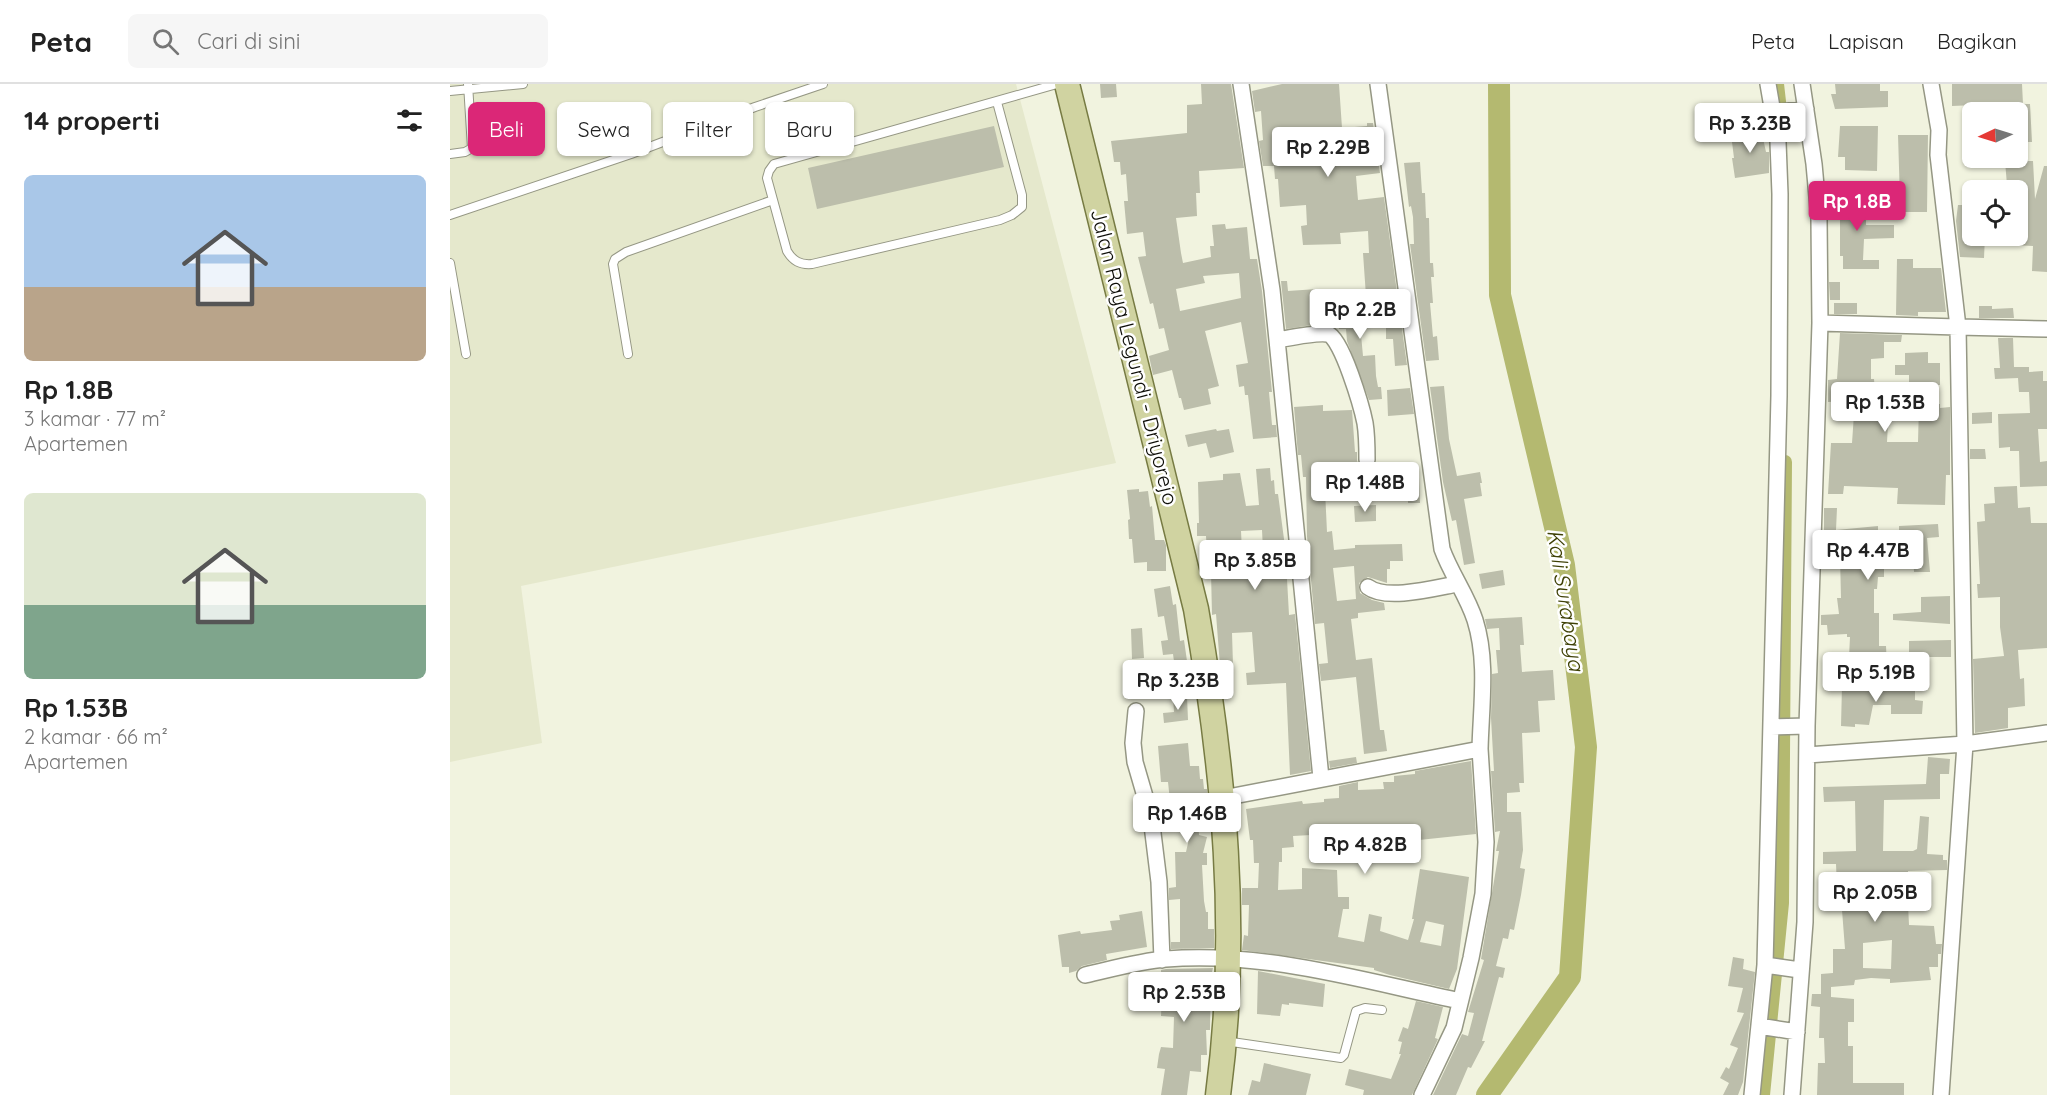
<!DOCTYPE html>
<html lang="id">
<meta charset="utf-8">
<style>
:root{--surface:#fff;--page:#f6f6f6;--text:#222;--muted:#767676;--line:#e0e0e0;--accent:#db2777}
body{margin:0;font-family:Quicksand,sans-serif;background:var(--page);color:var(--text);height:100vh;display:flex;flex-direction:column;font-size:22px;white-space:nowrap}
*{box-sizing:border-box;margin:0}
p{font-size:20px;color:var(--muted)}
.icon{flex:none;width:33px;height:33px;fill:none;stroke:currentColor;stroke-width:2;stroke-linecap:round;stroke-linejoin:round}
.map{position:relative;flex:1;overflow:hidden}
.sheet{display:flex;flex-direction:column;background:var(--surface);width:450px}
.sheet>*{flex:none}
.top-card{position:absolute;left:18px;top:18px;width:570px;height:54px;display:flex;gap:12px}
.needle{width:39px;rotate:266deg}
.buttons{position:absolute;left:1512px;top:18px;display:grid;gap:12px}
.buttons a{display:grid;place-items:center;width:66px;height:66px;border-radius:9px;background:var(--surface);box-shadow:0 2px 4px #0004;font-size:30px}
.price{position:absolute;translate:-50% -51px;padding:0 14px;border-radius:6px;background:#fff;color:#222;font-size:20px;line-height:39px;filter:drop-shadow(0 2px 3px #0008)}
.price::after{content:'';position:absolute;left:50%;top:36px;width:18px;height:14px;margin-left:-9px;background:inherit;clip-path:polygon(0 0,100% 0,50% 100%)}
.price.current{background:var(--accent);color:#fff}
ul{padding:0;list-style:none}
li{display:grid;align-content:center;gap:12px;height:318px;padding:0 24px}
li span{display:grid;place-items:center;height:186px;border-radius:9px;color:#555}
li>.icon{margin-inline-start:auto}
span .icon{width:108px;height:108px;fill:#fffc;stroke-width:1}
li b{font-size:26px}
h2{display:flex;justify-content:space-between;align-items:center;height:72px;padding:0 24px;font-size:26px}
.tag{padding:0 21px;border-radius:9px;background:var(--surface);box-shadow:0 2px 4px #0004;font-size:21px;line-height:54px}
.tag.current{background:var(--accent);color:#fff}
header{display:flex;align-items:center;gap:36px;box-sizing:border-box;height:84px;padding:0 30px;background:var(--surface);border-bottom:2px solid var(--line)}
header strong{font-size:28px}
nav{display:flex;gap:33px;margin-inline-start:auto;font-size:21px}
.search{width:420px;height:54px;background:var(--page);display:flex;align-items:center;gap:15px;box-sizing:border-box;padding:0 21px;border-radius:9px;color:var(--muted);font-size:22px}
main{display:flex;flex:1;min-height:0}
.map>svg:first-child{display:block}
</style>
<header>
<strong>Peta</strong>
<div class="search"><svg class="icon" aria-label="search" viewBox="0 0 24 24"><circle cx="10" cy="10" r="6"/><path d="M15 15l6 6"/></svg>Cari di sini</div>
<nav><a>Peta</a><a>Lapisan</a><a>Bagikan</a></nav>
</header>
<main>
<section class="sheet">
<h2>14 properti<svg class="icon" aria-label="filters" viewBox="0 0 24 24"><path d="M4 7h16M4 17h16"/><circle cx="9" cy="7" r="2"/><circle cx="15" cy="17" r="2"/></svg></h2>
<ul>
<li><span style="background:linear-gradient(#a9c7e8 60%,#b9a48a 0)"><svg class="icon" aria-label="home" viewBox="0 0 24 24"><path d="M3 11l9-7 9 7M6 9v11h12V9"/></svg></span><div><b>Rp 1.8B</b><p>3 kamar · 77 m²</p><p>Apartemen</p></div></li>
<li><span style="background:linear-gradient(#dfe7d0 60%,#7fa58c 0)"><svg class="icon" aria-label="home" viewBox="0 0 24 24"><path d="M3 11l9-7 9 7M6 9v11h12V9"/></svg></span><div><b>Rp 1.53B</b><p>2 kamar · 66 m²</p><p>Apartemen</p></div></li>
</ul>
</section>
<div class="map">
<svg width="1597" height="1011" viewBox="0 0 1597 1011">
<rect width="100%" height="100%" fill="#f1f3df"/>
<path fill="#e5e8cc" d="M0,0H566L666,379L71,502L92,659L0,678Z"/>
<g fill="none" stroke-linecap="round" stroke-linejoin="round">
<path stroke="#b4b970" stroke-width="14" d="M1327,0L1331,35
M1313,1011L1332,819L1335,378"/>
<path stroke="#b4b970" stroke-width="22" d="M1037,1011L1120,893L1136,663L1114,481L1050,211L1049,0"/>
</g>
<path fill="#bcbeab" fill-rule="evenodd" d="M650,0H666L667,13L651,14Z
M751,0H781L794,84L749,87L750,109H746L747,132L726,134L731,169L733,179L761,173L760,162H764L762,141L775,140L776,145L797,143L800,175H807L812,207L822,308H819L822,341H826L827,353L803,355L798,311H795L794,302L789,303L786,281L798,279L791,238L755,247L769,302L758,305L761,320L734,326L731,314H729L722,286L703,291L699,272L719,266L714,244L709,245L703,219L700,220L688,173L696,172L693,148L677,150L674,117H678L676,90L671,91L670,78H664L661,57L737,49V21L752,20ZM789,189L791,214L730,227L726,205L755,199L753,192Z
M832,0H889L892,44L917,42V39H923L930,89L906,92L908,116L934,113L957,281L945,282L943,255H936V244L947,243L945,210L916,212L913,169H919L918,147L890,149L891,160L853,161L851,142L857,141L856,121L830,123L828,95H825L824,82H813L809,57L813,56L811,27L805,28L802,7Z
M1385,0H1430V7H1438V23L1385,25L1381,10H1386Z
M1502,0H1572L1573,20H1580L1582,58H1568V28H1549V20L1502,22Z
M544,42L554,83L367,125L358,84Z
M1390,42H1428L1427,87L1395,86V73H1388Z
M1311,45L1316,68H1319V89L1285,94L1282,74H1284L1281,50Z
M1448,51H1478L1477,128H1454V116H1450Z
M1555,77H1583L1585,115L1594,82H1597V188L1582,187L1583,162L1540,160V152H1568L1570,101H1557Z
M970,78L972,109H975L976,134H979L980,179H983L984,193H981L983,219H980L983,253L987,252L989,276L976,277L960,160H964L963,133L961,122L959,123L954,79Z
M1378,112L1411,113V129H1416V141H1444V154L1414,155L1413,176H1429V185H1393V172H1390V125H1378Z
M1508,121H1522V152H1535L1534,174L1510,173L1506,137Z
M1447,175H1463V184H1491L1496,228H1468V232L1446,231Z
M831,197H837L838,207L867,205L868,240L836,245Z
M1379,198H1390V216H1380Z
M923,214L925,238L910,240L913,272L925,271L926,292L928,303H931L932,315L919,316L897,257L896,245H889L887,217Z
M1384,219H1407V230H1384Z
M1529,222H1542V225L1563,224L1564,234H1529Z
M1390,249L1452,251L1451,258H1434V274L1421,275V295H1424L1426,322H1439L1437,358H1468L1469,321L1490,320V324L1500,323V391H1496L1495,421L1447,420L1448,404L1394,402L1393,410H1378L1381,359H1402L1404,330H1401V317L1378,318V296L1387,295Z
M1548,254H1563L1564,283H1579V288L1593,287V297H1597V345H1588L1590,378L1597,377V402L1570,403L1569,367H1560V363L1549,364L1548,330L1580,329L1579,308H1569L1568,294L1545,295L1544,284H1550Z
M1478,268V279H1490V301L1459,303V291H1445V281H1455V269Z
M994,302L999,355L1007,392L1030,388L1032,399H1030L1032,412L1014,415L1025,479L1014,481L1006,436L1002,437L993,398L980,303Z
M960,304L964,330L938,332L937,306Z
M873,321V327L902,326L905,368H907V377L911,383V391L886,392L887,406H875L877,448L882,447L884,466L905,464V461L952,460L953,477H940V485H937V499L918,493L909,499L910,509L922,516L934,519L935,526L908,529V534L901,535L906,576L922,574L930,646H934L937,667L914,670L906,593L871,597L869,580L878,579L874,539L865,540L857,452L856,393H853L851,371H848L844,323ZM904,482L906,515L887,517L883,484Z
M1542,328V339L1522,340V329Z
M766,345L767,347L779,345L784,368L760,374L756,359L738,363L735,351Z
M1520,365H1535L1536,375H1520Z
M820,384L821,397L824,396L825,410H828L836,470H839V495H837L839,531L845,530L861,687L840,691L836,599L797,601L796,589L805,588L802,548L782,549L783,581L770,582L766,530L762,531L761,488H758L756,452H747V439H749L748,398L773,396V390L790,389L796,422L809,421L806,385ZM812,446L813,466L792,467L791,447Z
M947,391V394L969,393L970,419H958V414L923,416L922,392Z
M1567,402L1568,424L1580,423L1581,439H1597V564L1568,566L1570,595L1574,594L1575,622L1558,624V644L1525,649L1523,575L1554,572L1550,543V513L1528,514L1527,500H1530L1527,438L1535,437L1534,420L1545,419L1544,403Z
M689,405V408L698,407L700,423L702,422L705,456H714L716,461V487H697V478L684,479L682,455H679L678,436L680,435L677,406Z
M926,421V437L905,438L904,422Z
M1374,424H1387L1386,446L1428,442V448L1449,447V442L1488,440L1489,453L1477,454L1480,488H1464L1463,473L1434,472V493H1428L1427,505H1424V529H1429V562H1436L1437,583H1386V573H1399L1400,553H1397V550L1378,551L1377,541H1371V531L1389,530L1387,514H1391L1390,473L1374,474Z
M1053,486L1055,501L1032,505L1029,490Z
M720,502L723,521L726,520L730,557L734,556L739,591L726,592L723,570L713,571L711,557L718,556L714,532L708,533L704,505Z
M1500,512V540L1443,536V530L1471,528V513Z
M1072,533L1074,561H1070L1072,588L1103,586L1105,616L1088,617L1090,648L1072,649L1074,699H1069L1070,708L1057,709V728H1071L1073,766L1070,784L1075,785L1071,811L1064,846L1060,845L1058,855L1053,854L1046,882L1055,884L1053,894L1049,893L1032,957H1035L1021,984L1018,983L1006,1011H983L1012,950L1018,952L1024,929L1018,928L1034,876L1031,875L1049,767H1046L1050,747L1045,748L1041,687H1044L1041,634L1042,590L1048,589L1046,566H1050L1049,544L1037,545L1035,535Z
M692,544L694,574L682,575L681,545Z
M1501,556V573H1459V557Z
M1437,600V605L1465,604V616L1473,617L1472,630H1441V621H1423L1419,641L1405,640V643L1391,642L1392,602Z
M737,612L738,636L714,639L713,629L724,628L723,613Z
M738,659L740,682H749L750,695H753L754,705H757L758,719L747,720L749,751L757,753L753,769H757V781H752L754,817L756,828H758V845H764V864L721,865V858H730V815L719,816V804L726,803L725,768H736L741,746L717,748L713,718L720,717L718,698H711L708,662Z
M906,673L907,679L880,684L879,677Z
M1478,673L1500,675L1499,690H1490V715L1434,716L1433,767H1463L1467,765L1470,732L1479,733L1477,770L1493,771V776H1497V786L1458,787V792H1448V801H1435L1436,822L1458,820L1459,841L1484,842L1486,860H1492L1491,870H1488V883H1479L1481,896L1440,899V895L1421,894L1405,896L1404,901L1381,903V913L1404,915V938H1398V962H1403V999H1454V1011H1367L1368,979H1375L1374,954H1369L1370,923L1361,922L1362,910H1371V890L1383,889V865H1395L1392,826L1414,825L1412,804H1387L1386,780H1373V768L1406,767L1405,717L1374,718L1373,703L1476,700ZM1442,856L1441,885L1413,884V859Z
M1021,677L1026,750L969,756L970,762L950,764V769L938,770V773L895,779L891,744L861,746V751L843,752L844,763L832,764V778H829L828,806L852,805V784L887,786L888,813H899V825H893L888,853L914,858L919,830L932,833L930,847L958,856L964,835H962L970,785L1019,793L1007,885L999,905L940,891L924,886V884L792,866L794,851L798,852L799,821H792V804H808L809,779H804L803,756H800L796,725L852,717L853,720L874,718V715L889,714V702L908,698V706L934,705L933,698H944V692L965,690V687ZM976,837L994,841L991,862L970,858Z
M692,827L697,863L656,870L657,876L632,882L626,887L619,889V883H612L608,851L630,847L631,850L662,846L660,837L670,836L669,831Z
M1283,873L1294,875L1293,885L1305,888L1293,998L1288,1011H1273L1279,999L1270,994L1276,983L1279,985L1288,964L1280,961L1294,929L1287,928L1293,904L1278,902Z
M763,884L761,892L760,946H756L757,971H751V988L740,987L737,1011H711L715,985L707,984L709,970L711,963L723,964L724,933L711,932L712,910H698V893L711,894V886L716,885Z
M808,887L875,900L873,923L839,919V921L832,920L830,932L807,930Z
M966,917L993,923L985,954L988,955L962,1011H913L914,1006L895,1001L899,985L941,995L951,970H949L952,958L948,957L953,943L958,945Z
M814,979L861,990L856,1011H798L802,996L810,998Z"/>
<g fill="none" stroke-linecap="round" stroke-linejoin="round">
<defs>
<path id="lane" d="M0,7L73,0
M547,18L572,111V123L562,131L550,136L362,180C350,181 343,177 337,167L317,94L319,87L324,80L607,0
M0,70L15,68L22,64L18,0
M0,131L181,70L305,23L373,0
M0,179L16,270
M178,270L163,180L165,175L176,168L323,116
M775,957L891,974L894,971L906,927L915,924L932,926"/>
<path id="street" d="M791,0L822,206L871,694
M928,0L992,465C1001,490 1017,511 1025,536C1038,577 1031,623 1030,665
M1481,0L1489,46L1488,71L1508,243L1597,245
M1323,29L1356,25
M1370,239L1508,243L1515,660L1491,1011
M827,256C839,254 866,248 878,250C892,254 912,324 915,339C917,351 917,364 917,376
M918,503C936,517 985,504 1007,500
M686,627L683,659L685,678L701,733L709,798L712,876
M1321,643L1357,642
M1357,671L1515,660L1597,649
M773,714L1030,665L1036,758L1033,810L1021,874L1004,944L972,1011
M1315,881L1350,886
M635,891C662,885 689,877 716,875C815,867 914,897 1010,917
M1309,942L1347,948
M1302,1011L1315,881L1329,312L1330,110L1328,58L1318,0
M1342,1011L1355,838L1357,642L1370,239L1369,135L1364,80L1352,0"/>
<path id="primary" d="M617,0L746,525C774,686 790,848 768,1011"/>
</defs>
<use href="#lane" stroke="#959784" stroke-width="10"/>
<use href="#street" stroke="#959784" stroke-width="18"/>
<use href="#primary" stroke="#777b43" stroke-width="27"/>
<use href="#lane" stroke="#fff" stroke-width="8"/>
<use href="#street" stroke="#fff" stroke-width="15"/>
<use href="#primary" stroke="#d0d3a1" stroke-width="24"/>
</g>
<g text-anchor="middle" stroke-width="5" stroke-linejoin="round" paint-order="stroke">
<g font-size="21" fill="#0d0d07" stroke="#fff">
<text transform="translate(684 273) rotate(76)" y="7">Jalan Raya Legundi - Driyorejo</text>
</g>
<g font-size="22" font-style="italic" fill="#3e4005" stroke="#fff">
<text transform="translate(1116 516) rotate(81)" y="8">Kali Surabaya</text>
</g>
</g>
</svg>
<div class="buttons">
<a><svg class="needle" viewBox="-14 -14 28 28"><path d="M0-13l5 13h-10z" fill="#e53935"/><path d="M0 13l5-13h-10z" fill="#767676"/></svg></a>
<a><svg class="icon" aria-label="locate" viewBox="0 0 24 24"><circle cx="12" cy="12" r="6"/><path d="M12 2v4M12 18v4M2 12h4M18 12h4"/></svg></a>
</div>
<b class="price" style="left:1300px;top:70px">Rp 3.23B</b>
<b class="price" style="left:878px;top:94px">Rp 2.29B</b>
<b class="price current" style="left:1407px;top:148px">Rp 1.8B</b>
<b class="price" style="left:910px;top:256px">Rp 2.2B</b>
<b class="price" style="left:1435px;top:349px">Rp 1.53B</b>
<b class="price" style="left:915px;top:429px">Rp 1.48B</b>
<b class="price" style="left:1418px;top:497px">Rp 4.47B</b>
<b class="price" style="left:805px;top:507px">Rp 3.85B</b>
<b class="price" style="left:1426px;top:619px">Rp 5.19B</b>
<b class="price" style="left:728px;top:627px">Rp 3.23B</b>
<b class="price" style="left:737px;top:760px">Rp 1.46B</b>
<b class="price" style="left:915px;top:791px">Rp 4.82B</b>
<b class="price" style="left:1425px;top:839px">Rp 2.05B</b>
<b class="price" style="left:734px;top:939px">Rp 2.53B</b>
<div class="top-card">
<a class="tag current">Beli</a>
<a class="tag">Sewa</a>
<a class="tag">Filter</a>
<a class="tag">Baru</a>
</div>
</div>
</main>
